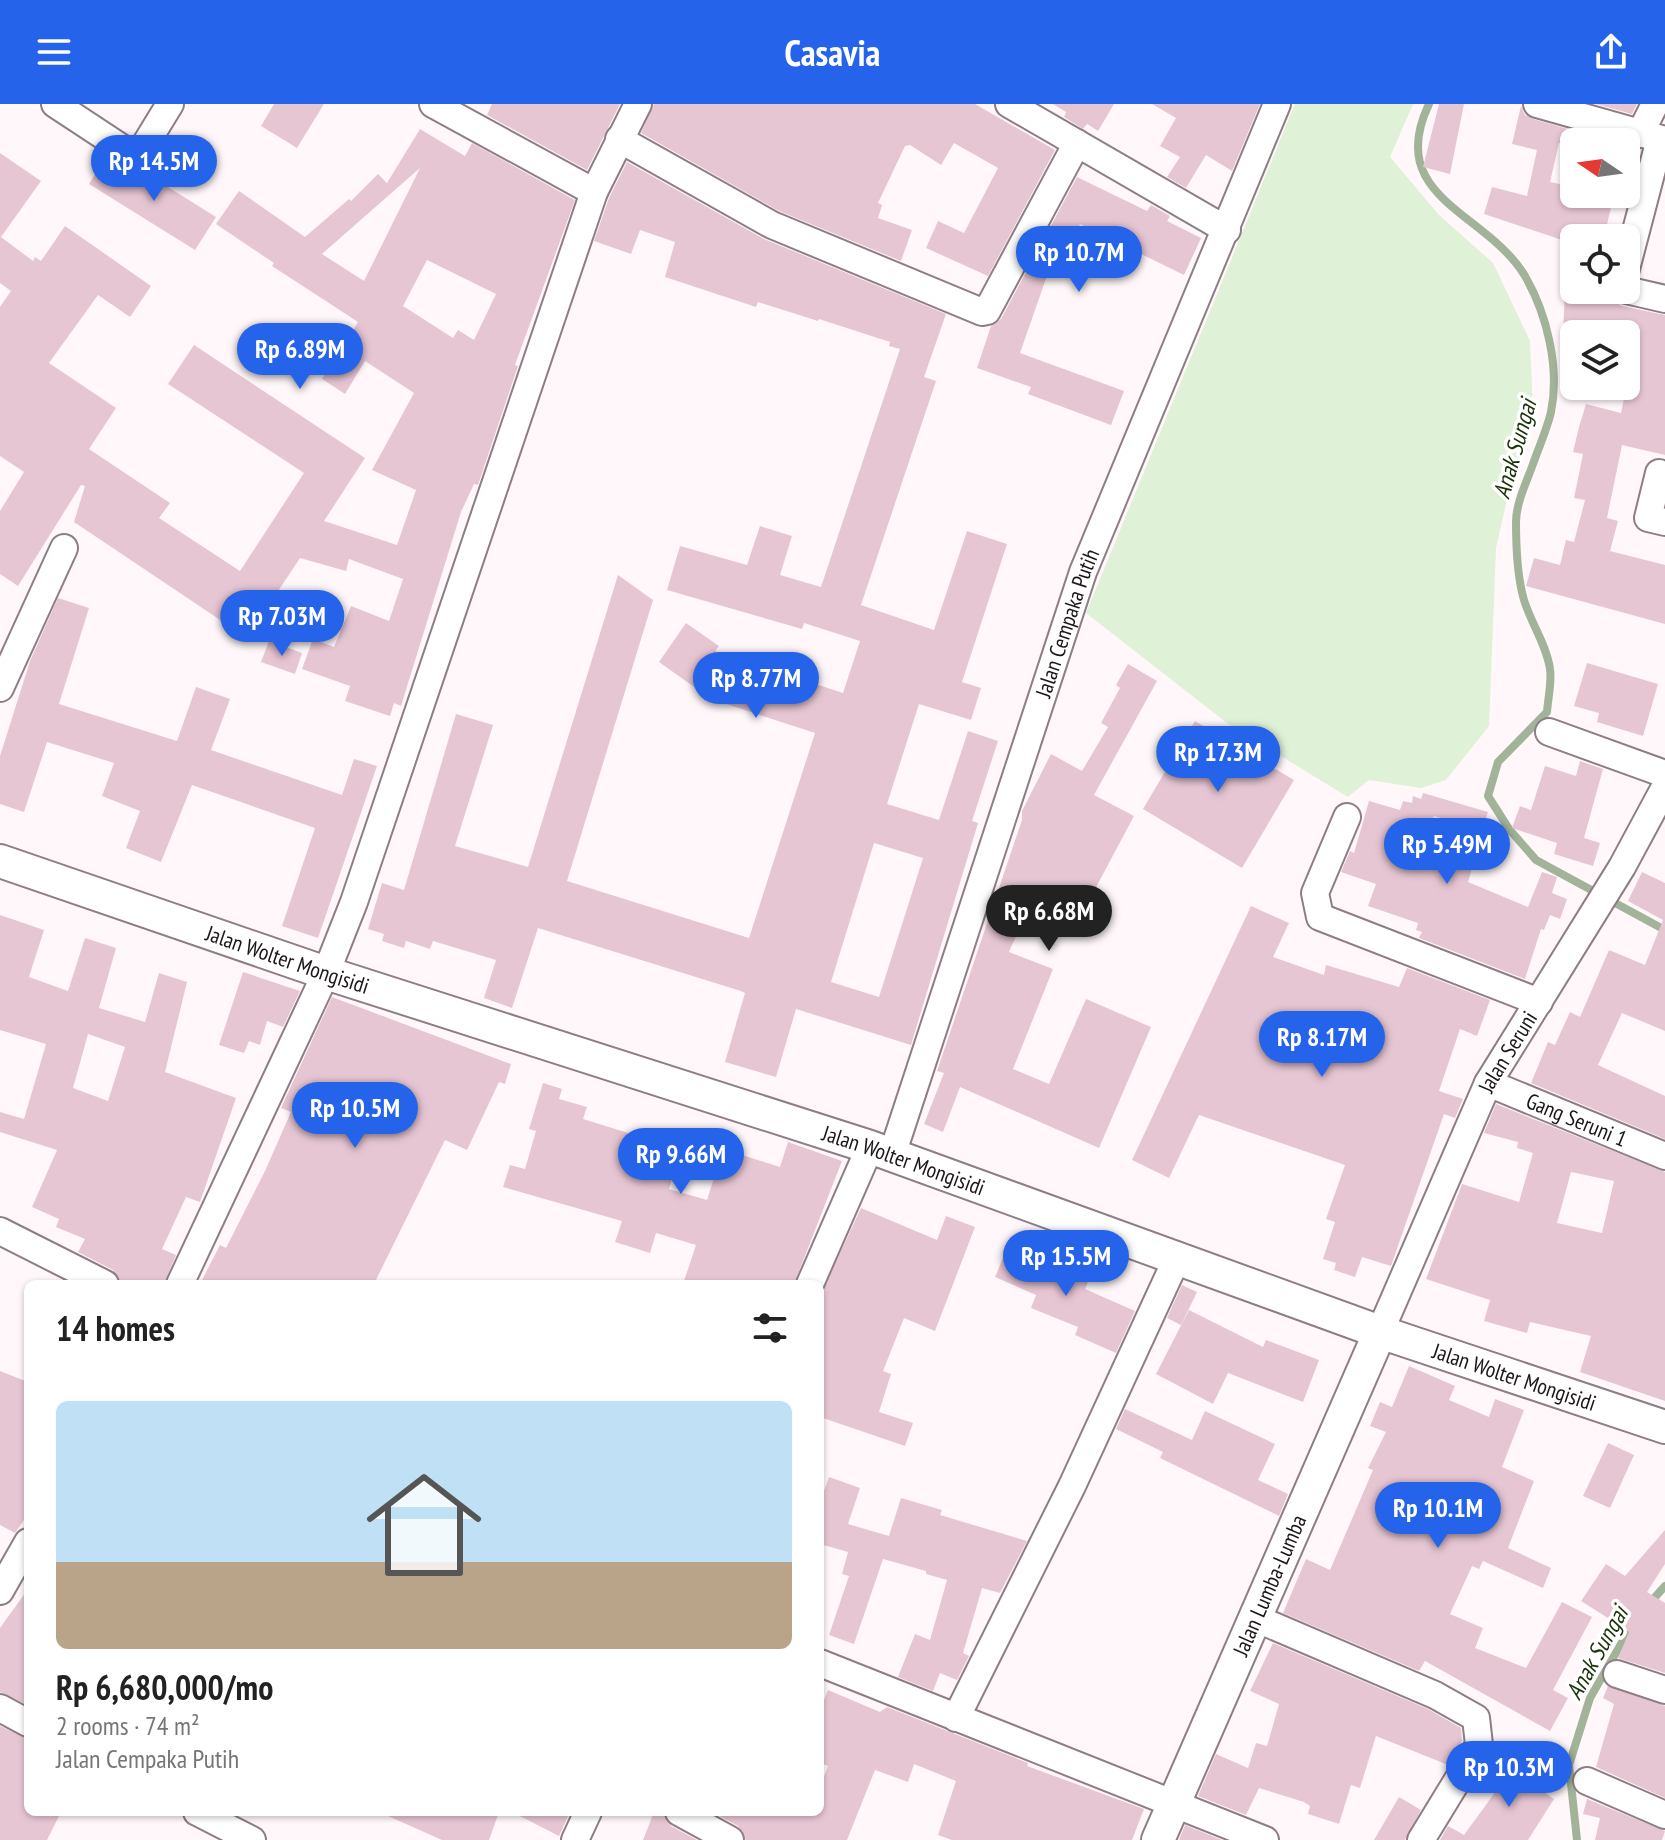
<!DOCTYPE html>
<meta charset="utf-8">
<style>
:root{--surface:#fff;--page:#f2f2f2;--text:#222;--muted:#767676;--line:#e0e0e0;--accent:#2563eb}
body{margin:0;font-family:"PT Sans Narrow",sans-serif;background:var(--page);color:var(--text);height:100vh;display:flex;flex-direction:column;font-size:30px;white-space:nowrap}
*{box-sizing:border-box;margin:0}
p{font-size:26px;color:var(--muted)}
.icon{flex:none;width:44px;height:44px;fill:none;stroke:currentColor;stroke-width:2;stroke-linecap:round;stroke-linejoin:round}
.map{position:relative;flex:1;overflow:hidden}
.drawer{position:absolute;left:24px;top:1176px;width:800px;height:536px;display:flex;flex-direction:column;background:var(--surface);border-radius:12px;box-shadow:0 2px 6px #0004}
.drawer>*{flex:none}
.needle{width:52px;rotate:283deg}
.buttons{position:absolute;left:1560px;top:24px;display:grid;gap:16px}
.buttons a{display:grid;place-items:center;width:80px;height:80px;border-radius:12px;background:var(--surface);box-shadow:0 2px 6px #0004;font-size:40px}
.price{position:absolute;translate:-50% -68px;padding:0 18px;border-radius:28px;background:var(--accent);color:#fff;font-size:26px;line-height:52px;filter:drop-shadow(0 2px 4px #0008)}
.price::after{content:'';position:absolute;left:50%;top:48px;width:24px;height:18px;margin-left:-12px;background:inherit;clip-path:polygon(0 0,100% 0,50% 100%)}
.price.on{background:#222;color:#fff}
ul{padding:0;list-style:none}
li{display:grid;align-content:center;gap:16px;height:424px;padding:0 32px}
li+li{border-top:2px solid var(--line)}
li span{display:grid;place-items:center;height:248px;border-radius:12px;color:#555}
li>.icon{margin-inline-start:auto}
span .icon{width:144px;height:144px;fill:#fffc;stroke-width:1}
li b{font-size:34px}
h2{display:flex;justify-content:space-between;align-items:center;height:96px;padding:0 32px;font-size:34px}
header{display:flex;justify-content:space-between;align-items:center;height:104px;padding:0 32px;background:var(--accent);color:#fff;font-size:36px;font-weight:600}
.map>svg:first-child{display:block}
</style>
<header><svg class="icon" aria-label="menu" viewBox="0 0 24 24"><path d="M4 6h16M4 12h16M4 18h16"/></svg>Casavia<svg class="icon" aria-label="share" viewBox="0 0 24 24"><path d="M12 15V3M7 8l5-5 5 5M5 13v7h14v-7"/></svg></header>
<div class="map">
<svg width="1665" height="1736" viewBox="0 0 1665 1736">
<rect width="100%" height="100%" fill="#fff7fa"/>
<path fill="#dff1d7" d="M1295,0H1413L1390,53L1439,111L1493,159L1530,237L1533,307L1518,347L1496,444L1489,622L1446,676L1421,684L1369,676L1348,693L1227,619L1086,509Z"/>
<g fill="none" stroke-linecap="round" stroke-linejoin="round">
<path stroke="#a1b399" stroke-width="8" d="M1429,0C1384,94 1487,108 1525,172C1547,210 1560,264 1551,308C1547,325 1539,343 1533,360C1527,377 1516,399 1516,418C1516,444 1517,472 1524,496C1531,519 1547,542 1550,565C1552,578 1548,594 1547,608L1498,658L1488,692L1509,725L1536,756L1665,826
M1649,1500L1665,1482
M1577,1736L1569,1661L1590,1594L1633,1519"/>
</g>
<path fill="#e7c6d4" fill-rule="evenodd" d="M274,0H324L297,44L261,22Z
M492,0H620L587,66L487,11Z
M654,0H975L1055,46L988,172L926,144L938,117L964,129L998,64L954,39L941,61L910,41L905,42L878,99L882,101L878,114L912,126L901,157L779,107L641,29Z
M1053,0H1114L1098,27L1087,20L1083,25L1064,13L1066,8Z
M1152,0H1260L1232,67L1206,51L1186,84L1167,73L1180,53L1160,42L1176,14Z
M1439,0H1464L1450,70L1423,63Z
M1596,0H1637L1632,10Z
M1521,2L1525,11L1533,15L1613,38H1574V43L1559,39L1550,78L1574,83V90H1614L1604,134H1574V140L1484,110L1492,83L1527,92L1537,46L1512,40Z
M420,25L465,52L472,39L575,96L515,261L518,262L478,381L474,380L461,408L401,602L394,599L390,612L345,597L350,582L302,565L313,535L334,543L351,502L389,517L403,475L349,455L346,467L300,454L247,534L74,418L85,382L81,381L18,482L0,470V407L24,368L0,352V203L11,187L0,179V49L41,77L1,133L33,157L35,153L41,157L65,122L151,182L130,213L98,191L49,259L116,304L89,345L170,399L159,414L240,467L304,369L168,280L194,241L365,354L324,417L397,441L416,386L372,366L414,289L365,257L345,290L322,275L358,218L272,162L274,159L216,120L239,87L305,133L349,95L351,97L378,70L387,79ZM420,64L364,177L322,150L380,99ZM427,156L496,190L474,236L458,226L453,234L403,202Z
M106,53L129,68H144L216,113L195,146L89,80Z
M627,58L764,135L946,210L924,273L936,277L861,501L934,526L967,427L1007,440L962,578L981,584L971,616L919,600L887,700L939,716L968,627L998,637L972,717L978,719L911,941L796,905L776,973L725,958L745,889L741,887L538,824L512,904L484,894L496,856L433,837L430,845L406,837L404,844L382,837L384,830L368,825L382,779L404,786L456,610L493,621L455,742L528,763L618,471L653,496L567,777L749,834L815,629L711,595L659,558L686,519L719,542L715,547L843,589L860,537L804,519L802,525L667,486L680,442L747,461L760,422L792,432L780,471L821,483L900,245L889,242L890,238L819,215L818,217L758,198L756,203L665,173L675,138L640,126L631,150L594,137L609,94ZM874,739L923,754L879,893L831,878Z
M1077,73L1147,107L1151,101L1170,112L1167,117L1201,134L1184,171L1080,120L1066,150L1056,146L1020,249L1124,287L1111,321L1028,290L1031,283L977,264L991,222L1001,215Z
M1565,186H1597L1622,202L1665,211V351L1622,341L1607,414L1618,417L1610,447L1665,461V520L1526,482L1534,454L1560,461L1566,436L1574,438L1585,396L1574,394L1583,350L1573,348L1579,323L1586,300L1621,309L1636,236L1626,230H1563Z
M58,494L89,504L59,600L177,637L196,583L230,595L211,646L342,691L354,655L377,662L318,834L282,822L315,724L192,681L161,758L126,744L140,707L102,692L114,659L47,638L24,708L0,700V652L30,557Z
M269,537L302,549L295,570L261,558Z
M1587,559L1658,580L1643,632L1597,618L1599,609L1574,602Z
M1128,560L1157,577L1094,691L1134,712L1077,819L1032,796L1009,848L1053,865L1013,965L1049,980L1086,895L1151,923L1099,1044L960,983L943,1028L924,1020L944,969L937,967L1022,716V707L1051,650L1082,667L1108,623L1101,619L1120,584L1116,581Z
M1195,617L1294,676L1242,764L1143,705Z
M1580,657L1603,665L1584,734L1600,739L1593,762L1554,750L1557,739L1512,724L1520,702L1531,706L1545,662L1576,672Z
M1423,689L1488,708L1482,727L1434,712L1425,737L1474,757L1468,778L1528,803L1542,768L1557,773L1552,789L1567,795L1560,815L1550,811L1544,826L1541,825L1525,875L1419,834L1422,828L1416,826L1418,819L1368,802L1376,780L1341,768L1350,747L1354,749L1369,697L1400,706L1403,697L1412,699L1413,692L1421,695Z
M1642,768L1665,779V927L1622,909L1598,961L1665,992V1035L1531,979L1548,938L1555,941L1570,908L1580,913L1609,846L1645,861L1663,816L1628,797Z
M1251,802L1289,819L1273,853L1324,871L1326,861L1399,883L1407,864L1490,896L1477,932L1460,925L1439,987L1463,995L1455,1014L1444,1010L1391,1162L1362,1153L1355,1173L1334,1166L1336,1159L1323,1155L1335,1118L1326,1115L1345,1061L1199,1011L1169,1074L1132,1056Z
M0,811L44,826L29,873L68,887L85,834L116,844L99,904L145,918L159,869L187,878L165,968L236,994L200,1098L186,1093L162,1145L176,1151L164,1180H121L113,1166L78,1148L85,1135L56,1123L59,1115L32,1103L57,1046L0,1028V1008L24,1015L46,940L0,926ZM88,930L125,943L108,997L73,984Z
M243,868L300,887L283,923L267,917L260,941L249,937L244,949L219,941Z
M332,893L511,960L505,980L499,978L467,1046L445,1036L374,1180H200L220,1141L226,1144L265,1067L291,1008L281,1004L286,993Z
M543,979L562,985L559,995L587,1003L583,1015L638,1032L633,1047L676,1060L669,1085L707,1096L723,1045L780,1063L788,1038L842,1057L794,1180H683L696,1141L656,1129L650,1149L615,1138L622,1117L503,1083L510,1061L525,1065L536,1027L529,1025Z
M1496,1000L1665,1068V1297L1580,1268L1591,1232L1530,1218L1527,1229L1484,1217L1490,1196L1426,1175L1462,1080L1519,1098L1533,1049L1517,1044L1518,1038L1484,1029ZM1571,1068L1614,1077L1602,1129L1557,1119Z
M861,1104L937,1136L946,1112L975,1123L935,1227L904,1214L883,1267L891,1270L879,1308L913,1319L905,1342L820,1313V1192Z
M1011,1135L1033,1144L1029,1153L1088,1178L1085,1185L1135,1207L1116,1249L1075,1231L1078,1223L1031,1204L1036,1191L995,1173Z
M1182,1181L1197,1188L1181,1221L1167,1214Z
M1189,1206L1263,1243L1266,1236L1319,1256L1303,1298L1228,1269L1213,1300L1156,1270Z
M1409,1262L1455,1282L1449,1296L1489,1313L1495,1295L1524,1306L1502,1363L1534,1377L1508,1444L1551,1464L1543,1484L1483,1457L1479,1465L1472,1462L1450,1510L1483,1524L1475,1544L1526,1564L1562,1498L1592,1513L1553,1586L1568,1594L1550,1627L1425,1557L1419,1567L1283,1509L1306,1455L1330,1466L1373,1366L1368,1364L1386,1328L1370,1322L1380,1298L1392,1303Z
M0,1267L28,1278V1410L15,1429L0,1421Z
M1125,1305L1192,1336L1205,1307L1275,1340L1258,1376L1288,1390L1279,1412L1160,1354L1163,1348L1116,1325Z
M1608,1339L1634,1351L1610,1404L1583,1392Z
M829,1373L860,1384L848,1420L889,1432L901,1394L942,1406L940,1411L1027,1437L1000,1489L982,1484L963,1549L969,1552L957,1576L940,1569L933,1587L898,1573L915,1530L930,1536L947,1476L926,1470V1467L883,1455L854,1540L829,1531L849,1472L842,1470L848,1448L820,1440V1398Z
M1665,1426V1460L1647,1488L1665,1499V1569L1618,1554L1629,1528L1616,1520L1619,1509L1616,1508L1611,1516L1581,1497L1606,1460L1625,1472Z
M28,1485V1601L0,1588V1524Z
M1273,1539L1428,1605L1461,1624L1462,1637L1448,1661L1376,1632L1360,1684L1351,1681L1339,1720L1308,1710L1310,1702L1304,1698L1259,1684L1246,1711L1198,1692L1216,1650L1248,1664L1256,1639L1267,1642L1279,1600L1250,1587Z
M1608,1582L1665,1602V1694L1596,1663L1614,1600L1603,1594Z
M828,1586L880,1608L887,1603L1028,1659L1027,1662L1144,1705L1132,1736H952L938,1731L956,1677L914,1660L908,1678L875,1666L847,1736H746L738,1722L712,1708H820V1683L828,1662L820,1659V1606Z
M0,1622L28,1635V1708H61L47,1736H0Z
M1520,1654L1542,1669L1534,1681L1554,1695L1528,1736H1440L1448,1722L1464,1731Z
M1399,1693L1421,1706L1405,1736H1374Z
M1587,1695L1665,1727L1662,1736H1595L1600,1714L1583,1710Z
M379,1708H499L489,1736H442Z
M512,1708H570L559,1732Z
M654,1708H663L671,1722L697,1736H643Z
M1185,1721L1222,1736H1179Z"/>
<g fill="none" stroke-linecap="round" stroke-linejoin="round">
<defs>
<g id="minor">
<path d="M55,0L137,54L170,0"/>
<path d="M433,0L594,88"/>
<path d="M1009,0L1227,126"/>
<path d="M1537,0L1665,36"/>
<path d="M1640,30L1655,0"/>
<path d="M619,35L772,121L982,208L987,207L1077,39"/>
<path d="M1626,165L1660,35"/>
<path d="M1626,186L1665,195"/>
<path d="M1659,369L1648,414L1665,418"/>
<path d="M0,584L64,444"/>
<path d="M1549,628L1665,670"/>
<path d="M1347,713L1315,789L1320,813L1539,898"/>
<path id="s1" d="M1488,979L1665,1052"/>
<path id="s2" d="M892,1051L1083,468L1277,0"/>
<path d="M0,1127L105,1180"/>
<path d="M180,1180L326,869L354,798L594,88L638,0"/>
<path d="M810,1180L870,1043"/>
<path id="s3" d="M1380,1228L1488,979L1622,763L1665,683"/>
<path d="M0,1487L28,1438"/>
<path d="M1255,1514L1435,1591L1476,1614L1479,1641L1421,1736"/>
<path d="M820,1559L1265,1736"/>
<path d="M1617,1570L1665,1586"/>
<path d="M0,1604L28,1619"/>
<path d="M956,1614L1072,1382L1178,1152"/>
<path d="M1587,1677L1665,1711"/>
<path d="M197,1708L252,1736"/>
<path d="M679,1708L730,1736"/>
<path d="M575,1736L588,1708"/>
</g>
<g id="tertiary">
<path id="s4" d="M0,757L326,869L870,1043L1380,1228L1665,1323"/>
<path id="s5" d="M1158,1736L1380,1228"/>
</g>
</defs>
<use href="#minor" stroke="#8e7d85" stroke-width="30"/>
<use href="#tertiary" stroke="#8e7d85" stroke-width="36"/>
<use href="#minor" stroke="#fff" stroke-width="26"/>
<use href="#tertiary" stroke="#fff" stroke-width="32"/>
</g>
<g text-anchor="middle" stroke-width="7" stroke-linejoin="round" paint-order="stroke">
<g font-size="22" fill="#1c1619" stroke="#fff">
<text dy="8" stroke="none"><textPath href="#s2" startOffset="560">Jalan Cempaka Putih</textPath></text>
<text dy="8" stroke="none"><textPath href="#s4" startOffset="304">Jalan Wolter Mongisidi</textPath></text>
<text dy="8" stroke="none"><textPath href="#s3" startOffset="308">Jalan Seruni</textPath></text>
<text dy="8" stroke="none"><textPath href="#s1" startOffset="96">Gang Seruni 1</textPath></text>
<text dy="8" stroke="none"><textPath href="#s4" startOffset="952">Jalan Wolter Mongisidi</textPath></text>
<text dy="8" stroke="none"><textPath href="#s4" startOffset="1600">Jalan Wolter Mongisidi</textPath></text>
<text dy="8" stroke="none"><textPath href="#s5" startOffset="278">Jalan Lumba-Lumba</textPath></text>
</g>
<g font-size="24" font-style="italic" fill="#1a330a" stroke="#fff">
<text transform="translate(1515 345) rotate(-74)" y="8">Anak Sungai</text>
<text transform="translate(1597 1549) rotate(-61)" y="8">Anak Sungai</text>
</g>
</g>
</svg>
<div class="buttons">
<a><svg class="needle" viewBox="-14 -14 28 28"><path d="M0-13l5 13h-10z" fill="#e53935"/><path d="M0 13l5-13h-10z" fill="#767676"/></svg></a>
<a><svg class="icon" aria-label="locate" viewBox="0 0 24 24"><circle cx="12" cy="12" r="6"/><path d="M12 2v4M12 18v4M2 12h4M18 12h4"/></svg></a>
<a><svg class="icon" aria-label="layers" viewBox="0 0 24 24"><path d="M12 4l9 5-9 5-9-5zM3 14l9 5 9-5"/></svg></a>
</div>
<b class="price" style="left:154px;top:99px">Rp 14.5M</b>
<b class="price" style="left:1079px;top:190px">Rp 10.7M</b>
<b class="price" style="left:300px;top:287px">Rp 6.89M</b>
<b class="price" style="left:282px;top:554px">Rp 7.03M</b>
<b class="price" style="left:756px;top:616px">Rp 8.77M</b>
<b class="price" style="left:1218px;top:690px">Rp 17.3M</b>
<b class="price" style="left:1447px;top:782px">Rp 5.49M</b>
<b class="price on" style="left:1049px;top:849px">Rp 6.68M</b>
<b class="price" style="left:1322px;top:975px">Rp 8.17M</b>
<b class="price" style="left:355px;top:1046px">Rp 10.5M</b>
<b class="price" style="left:681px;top:1092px">Rp 9.66M</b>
<b class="price" style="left:1066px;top:1194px">Rp 15.5M</b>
<b class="price" style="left:1438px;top:1446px">Rp 10.1M</b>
<b class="price" style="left:1509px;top:1705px">Rp 10.3M</b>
<section class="drawer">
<h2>14 homes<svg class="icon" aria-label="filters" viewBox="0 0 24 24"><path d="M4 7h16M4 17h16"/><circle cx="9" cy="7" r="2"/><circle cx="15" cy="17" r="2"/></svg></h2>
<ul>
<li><span style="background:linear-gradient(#bfe0f5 65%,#b9a48a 0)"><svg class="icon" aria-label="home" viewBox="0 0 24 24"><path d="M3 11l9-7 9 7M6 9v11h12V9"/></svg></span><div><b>Rp 6,680,000/mo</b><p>2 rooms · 74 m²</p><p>Jalan Cempaka Putih</p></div></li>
</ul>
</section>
</div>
